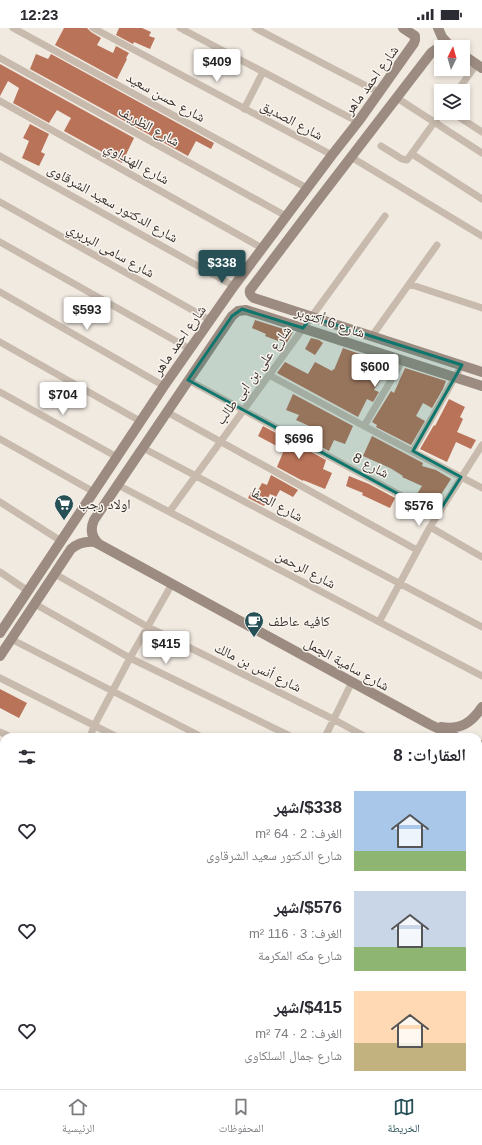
<!DOCTYPE html>
<html lang="ar">
<meta charset="utf-8">
<style>
:root{--surface:#fff;--page:#f7f7f7;--text:#2b2b33;--muted:#7c7c81;--line:#e1e1e2;--accent:#265055}
body{margin:0;font-family:Helvetica,"Noto Naskh Arabic",sans-serif;background:var(--page);color:var(--text);direction:rtl;height:100vh;display:flex;flex-direction:column;font-size:15px;white-space:nowrap}
*{box-sizing:border-box;margin:0}
p{font-size:13px;color:var(--muted)}
.icon{flex:none;width:22px;height:22px;fill:none;stroke:currentColor;stroke-width:2;stroke-linecap:round;stroke-linejoin:round}
.map{position:relative;flex:1;overflow:hidden;direction:ltr}
.side{position:absolute;left:0px;top:705px;width:482px;height:356px;display:flex;flex-direction:column;background:var(--surface);border-radius:12px 12px 0 0;box-shadow:0 2px 6px #0003;direction:rtl}
.side>*{flex:none}
.needle{width:26px;rotate:5deg}
.buttons{position:absolute;left:434px;top:12px;display:grid;gap:8px}
.buttons a{display:grid;place-items:center;width:36px;height:36px;border-radius:0px;background:var(--surface);box-shadow:0 2px 6px #0003;font-size:20px}
.price{position:absolute;translate:-50% -34px;padding:0 9px;border-radius:4px;background:#fff;color:#222;font-size:13px;line-height:26px;filter:drop-shadow(0 1px 2px #0008)}
.price::after{content:'';position:absolute;left:50%;top:24px;width:12px;height:9px;margin-left:-6px;background:inherit;clip-path:polygon(0 0,100% 0,50% 100%)}
.price.current{background:var(--accent);color:#fff}
ul{padding:0;list-style:none}
li{display:flex;align-items:center;gap:12px;height:100px;padding:0 16px}
li span{display:grid;place-items:center;flex:none;width:112px;height:80px;border-radius:0px;color:#555}
li>.icon{margin-inline-start:auto}
span .icon{width:48px;height:48px;fill:#fffc;stroke-width:1}
li b{font-size:17px}
h2{display:flex;justify-content:space-between;align-items:center;height:48px;padding:0 16px;font-size:17px}
.status{display:flex;justify-content:space-between;align-items:center;height:28px;padding:0 20px;background:var(--surface);direction:ltr}
.status svg{height:11px;fill:currentColor}
.dock{display:flex;justify-content:space-around;align-items:center;height:56px;border-top:1px solid var(--line);background:var(--surface);font-size:11px;color:var(--muted)}
.dock a{display:grid;justify-items:center;gap:2px}
.dock .current{color:var(--accent)}
.map>svg:first-child{display:block}
</style>
<div class="status"><b>12:23</b><svg viewBox="0 0 49 12"><path d="M0 12V9h3v3zM5 12V6h3v6zM10 12V3h3v9zM15 12V0h3v12zM26 1h20v11H26zM47 4h2v5h-2z"/></svg></div>
<div class="map">
<svg width="482" height="1061" viewBox="0 0 482 1061">
<rect width="100%" height="100%" fill="#f1eae1"/>
<path fill="#b97358" d="M64,0H87L91,4L101,10L97,17L113,25L116,18L129,25L126,30L127,31L117,51L55,17Z
M119,0H142L151,4L149,8L155,10L150,21L134,14L133,16L116,7Z
M36,26L48,31L51,26L214,115L211,121L196,113L188,128L30,41Z
M0,36L134,110L122,135L64,103L71,90L57,82L49,95L13,75L19,60L8,53L0,68Z
M30,96L49,106L41,124L45,126L39,138L22,130L29,113L23,110Z
M255,292L293,304L286,316L265,308L266,306L252,300Z
M311,310L319,312L323,315L315,327L305,321Z
M343,320L382,334L384,333L388,335L392,342L383,348L374,362L379,364L373,374L367,371L358,389L277,345L285,334L308,346L315,334L332,343L333,341L334,342Z
M405,340L446,353L443,361L432,380L423,375L416,388L425,393L411,417L376,399L377,397L372,394L391,363L394,365Z
M293,366L353,398L345,416L334,412L329,423L312,414L318,402L296,392L299,387L286,382Z
M449,371L465,379L460,389L463,391L458,402L457,404L476,412L471,421L456,414L447,434L420,421L434,397L435,398Z
M263,398L326,432L323,441L332,445L325,461L303,452V453L277,439L284,422L258,408Z
M372,408L423,435L422,438L436,442L451,451L433,479L415,469L422,458L402,449L403,448L390,440L363,428Z
M271,447L298,462L293,469L280,462L276,469L270,466L264,478L248,470L251,464L256,466L262,455L267,457Z
M349,448L369,456L395,470L390,480L362,467L363,465L346,458Z
M0,661L27,675L19,690L0,680Z"/>
<g fill="none" stroke-linecap="round" stroke-linejoin="round">
<path stroke="#c8bbae" stroke-width="7" d="M13,0L307,160
M93,0L332,127
M180,0L358,94
M255,0L380,65
M0,30L286,188
M457,63L477,36
M397,70L482,125
M0,73L262,220
M244,81L263,44
M453,85L482,104
M381,118L402,131L407,132L441,85
M412,126L482,171
M0,128L234,258
M351,129L482,208
M0,174L210,292
M0,214L190,321
M409,256L482,280
M0,264L164,358
M372,308L437,217
M0,314L140,393
M269,347L364,398L482,460
M188,352L437,487
M0,364L117,429
M167,384L417,522
M364,398L403,332
M0,411L94,464
M143,420L482,599
M413,423L462,337
M118,457L482,648
M0,474L61,513
M170,483L385,188
M430,499L482,529
M0,544L28,563
M55,546L148,599L333,691L366,709
M35,576L130,630L292,709
M379,594L430,499L482,417
M11,611L202,709
M0,650L117,709
M0,704L11,709
M90,709L94,698L130,630L172,556
M325,709L352,654
M0,752L4,754
M478,781L482,784
M0,805L4,807
M478,835L482,838
M0,845L4,847
M478,886L482,888
M0,902L4,904
M0,922L4,911
M478,945L482,947
M0,955L4,956
M478,992L482,994
M0,998L4,1000
M478,1049L482,1051
M0,1052L4,1054
M9,1057L17,1061
M211,1057L220,1061
M322,1057L330,1061
M410,1057L417,1061
M87,1061L90,1057
M152,1061L154,1057
M193,1061L196,1057"/>
<path stroke="#9c8b80" stroke-width="10" d="M438,0L442,9L451,19
M441,20L435,22L431,25L315,176L250,262C249,266 251,268 254,270L482,344
M463,27L482,40
M99,516C91,509 90,501 94,492L232,288L238,283L246,282L482,358
M0,605L164,358L234,258L332,127L358,94L414,15L415,12V8L403,0
M0,628L71,521C78,515 86,513 95,514L429,696L456,709
M441,699C461,702 471,695 482,679
M478,716L482,718
M249,1061L251,1057"/>
</g>
<path fill="#0f766e" fill-opacity="0.2" stroke="#0f766e" stroke-width="3" stroke-linejoin="round" d="M242,281L303,300L311,289L462,337L413,423L461,449L437,487L188,352L232,288Z"/>
<defs>
<symbol id="supermarket-pin" viewBox="-11 -11 22 30"><path d="M0 17L-7.5 6A9.5 9.5 0 1 1 7.5 6Z" fill="#265055" stroke="#f9f4ee"/><path d="M-6-5.5h2.5l.6 2H6L4.5 2H-2.5L-4.4-4H-6ZM-1.5 3.2a1.3 1.3 0 1 0 .1 0ZM3 3.2a1.3 1.3 0 1 0 .1 0Z" fill="#fff"/></symbol>
<symbol id="cafe-pin" viewBox="-11 -11 22 30"><path d="M0 17L-7.5 6A9.5 9.5 0 1 1 7.5 6Z" fill="#265055" stroke="#f9f4ee"/><path d="M-5.5-4.5H6V0H3Q3 3.5 0 3.5H-2.5Q-5.5 3.5-5.5 0ZM3-3.2v2h1.7v-2ZM-6 4.5H4V6H-6Z" fill="#fff"/></symbol>
</defs>
<g fill-rule="evenodd">
<use href="#supermarket-pin" x="53" y="465" width="22" height="30"/>
<use href="#cafe-pin" x="243" y="582" width="22" height="30"/>
</g>
<g text-anchor="middle" stroke-width="3" stroke-linejoin="round" paint-order="stroke">
<g font-size="14" fill="#38302c" stroke="#f9f4ee">
<text transform="translate(371 52) rotate(-54)" y="5">شارع احمد ماهر</text>
<text transform="translate(166 69) rotate(29)" y="5">شارع حسن سعيد</text>
<text transform="translate(292 92) rotate(28)" y="5">شارع الصديق</text>
<text transform="translate(149 98) rotate(29)" y="5">شارع الظريف</text>
<text transform="translate(137 135) rotate(29)" y="5">شارع الهنداوي</text>
<text transform="translate(113 175) rotate(29)" y="5">شارع الدكتور سعيد الشرقاوى</text>
<text transform="translate(111 222) rotate(29)" y="5">شارع سامى البربري</text>
<text transform="translate(330 294) rotate(18)" y="5">شارع 6 أكتوبر</text>
<text transform="translate(179 312) rotate(-55)" y="5">شارع احمد ماهر</text>
<text transform="translate(253 347) rotate(-54)" y="5">شارع على بن ابى طالب</text>
<text transform="translate(371 437) rotate(28)" y="5">شارع 8</text>
<text transform="translate(277 476) rotate(28)" y="5">شارع الصفا</text>
<text transform="translate(306 541) rotate(28)" y="5">شارع الرحمن</text>
<text transform="translate(347 636) rotate(29)" y="5">شارع سامية الجمل</text>
<text transform="translate(258 639) rotate(26)" y="5">شارع أنس بن مالك</text>
</g>
<g font-size="14" fill="#38302c" stroke="#f9f4ee" text-anchor="start">
<text x="78" y="481">اولاد رجب</text>
<text x="268" y="598">كافيه عاطف</text>
</g>
</g>
</svg>
<div class="buttons">
<a><svg class="needle" viewBox="-14 -14 28 28"><path d="M0-13l5 13h-10z" fill="#e53935"/><path d="M0 13l5-13h-10z" fill="#7c7c81"/></svg></a>
<a><svg class="icon" aria-label="layers" viewBox="0 0 24 24"><path d="M12 4l9 5-9 5-9-5zM3 14l9 5 9-5"/></svg></a>
</div>
<b class="price" style="left:217px;top:55px">$409</b>
<b class="price current" style="left:222px;top:256px">$338</b>
<b class="price" style="left:87px;top:303px">$593</b>
<b class="price" style="left:375px;top:360px">$600</b>
<b class="price" style="left:63px;top:388px">$704</b>
<b class="price" style="left:299px;top:432px">$696</b>
<b class="price" style="left:419px;top:499px">$576</b>
<b class="price" style="left:166px;top:637px">$415</b>
<section class="side">
<h2>العقارات: 8<svg class="icon" aria-label="filters" viewBox="0 0 24 24"><path d="M4 7h16M4 17h16"/><circle cx="9" cy="7" r="2"/><circle cx="15" cy="17" r="2"/></svg></h2>
<ul>
<li><span style="background:linear-gradient(#a9c7e8 75%,#8fb573 0)"><svg class="icon" aria-label="home" viewBox="0 0 24 24"><path d="M3 11l9-7 9 7M6 9v11h12V9"/></svg></span><div><b>$338/شهر</b><p>الغرف: 2 · 64 m²</p><p>شارع الدكتور سعيد الشرقاوى</p></div><svg class="icon" aria-label="heart" viewBox="0 0 24 24"><path d="M12 20l-8-8c-3-5 5-10 8-4 3-6 11-1 8 4z"/></svg></li>
<li><span style="background:linear-gradient(#c9d6e8 70%,#8fb573 0)"><svg class="icon" aria-label="home" viewBox="0 0 24 24"><path d="M3 11l9-7 9 7M6 9v11h12V9"/></svg></span><div><b>$576/شهر</b><p>الغرف: 3 · 116 m²</p><p>شارع مكه المكرمة</p></div><svg class="icon" aria-label="heart" viewBox="0 0 24 24"><path d="M12 20l-8-8c-3-5 5-10 8-4 3-6 11-1 8 4z"/></svg></li>
<li><span style="background:linear-gradient(#ffd9b3 65%,#c2b280 0)"><svg class="icon" aria-label="home" viewBox="0 0 24 24"><path d="M3 11l9-7 9 7M6 9v11h12V9"/></svg></span><div><b>$415/شهر</b><p>الغرف: 2 · 74 m²</p><p>شارع جمال السلكاوى</p></div><svg class="icon" aria-label="heart" viewBox="0 0 24 24"><path d="M12 20l-8-8c-3-5 5-10 8-4 3-6 11-1 8 4z"/></svg></li>
</ul>
</section>
</div>
<nav class="dock">
<a class="current"><svg class="icon" aria-label="map" viewBox="0 0 24 24"><path d="M3 6l6-2 6 2 6-2v14l-6 2-6-2-6 2zM9 4v14M15 6v14"/></svg>الخريطة</a>
<a><svg class="icon" aria-label="saved" viewBox="0 0 24 24"><path d="M7 4h10v16l-5-4-5 4z"/></svg>المحفوظات</a>
<a><svg class="icon" aria-label="home" viewBox="0 0 24 24"><path d="M3 11l9-7 9 7M6 9v11h12V9"/></svg>الرئيسية</a>
</nav>
